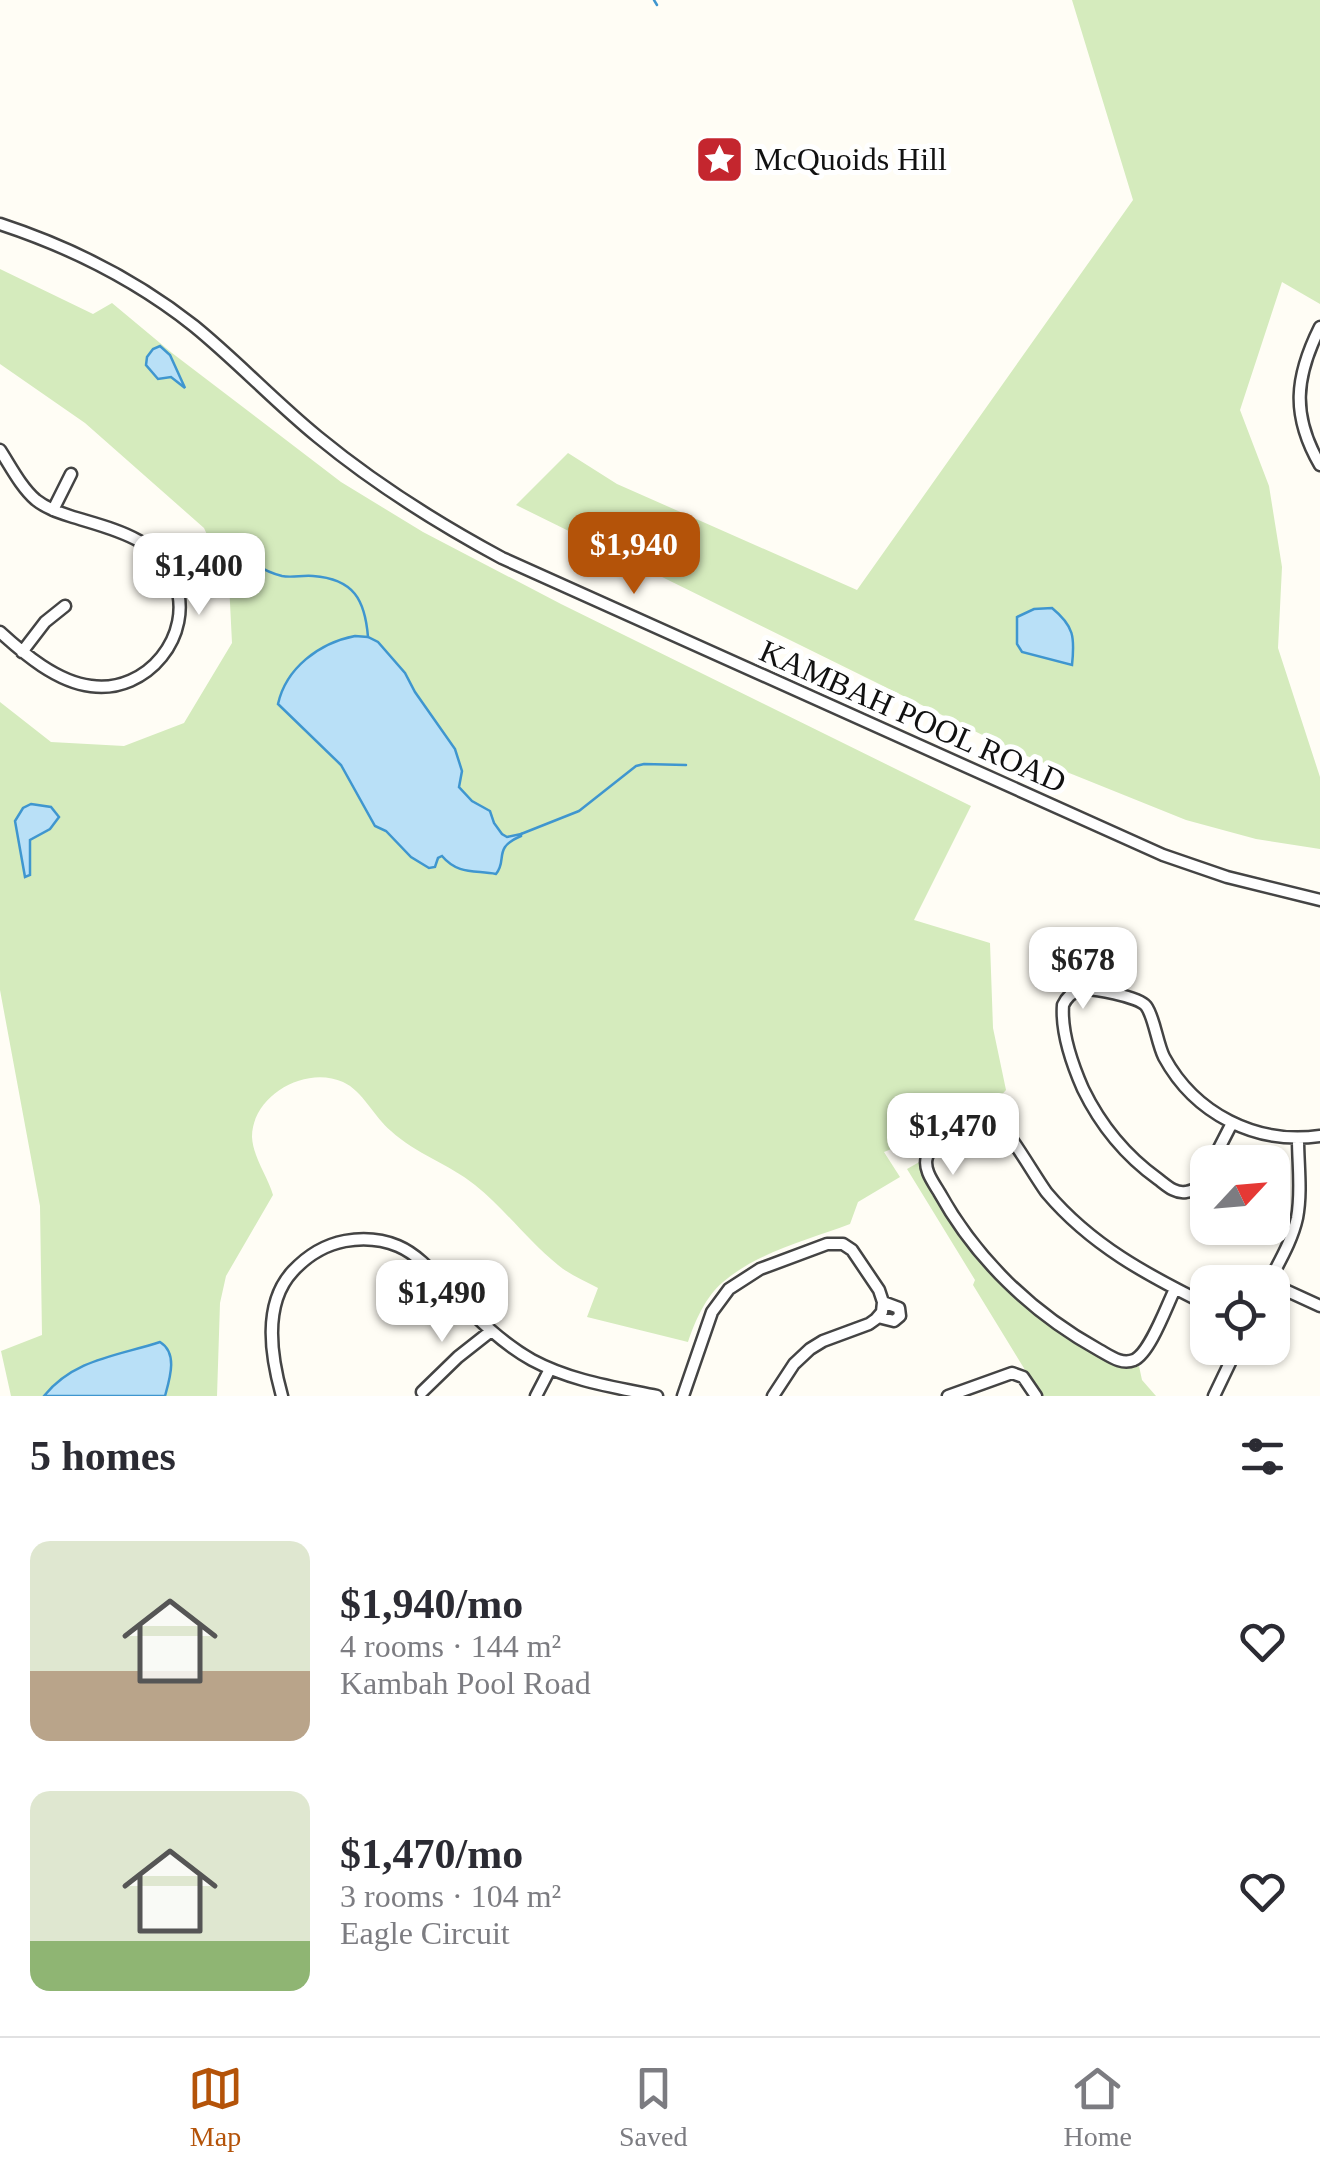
<!DOCTYPE html>
<meta charset="utf-8">
<style>
:root{--surface:#fff;--page:#f7f7f7;--text:#2b2b33;--muted:#7c7c81;--line:#e1e1e2;--accent:#b45309}
body{margin:0;font-family:"Times New Roman",serif;background:var(--page);color:var(--text);height:100vh;display:flex;flex-direction:column;font-size:38px;white-space:nowrap}
*{box-sizing:border-box;margin:0}
p{font-size:32px;color:var(--muted)}
.icon{flex:none;width:55px;height:55px;fill:none;stroke:currentColor;stroke-width:2;stroke-linecap:round;stroke-linejoin:round}
.map{position:relative;height:1396px;overflow:hidden}
.side{display:flex;flex-direction:column;background:var(--surface);flex:1}
.side>*{flex:none}
.needle{width:65px;rotate:64deg}
.buttons{position:absolute;left:1190px;top:1145px;display:grid;gap:20px}
.buttons a{display:grid;place-items:center;width:100px;height:100px;border-radius:20px;background:var(--surface);box-shadow:0 2px 8px #0004;font-size:50px}
.price{position:absolute;translate:-50% -85px;padding:0 22px;border-radius:20px;background:#fff;color:#222;font-size:32px;line-height:65px;filter:drop-shadow(0 2px 5px #0008)}
.price::after{content:'';position:absolute;left:50%;top:60px;width:30px;height:22px;margin-left:-15px;background:inherit;clip-path:polygon(0 0,100% 0,50% 100%)}
.price.selected{background:var(--accent);color:#fff}
ul{padding:0;list-style:none}
li{display:flex;align-items:center;gap:30px;height:250px;padding:0 30px}
li span{display:grid;place-items:center;flex:none;width:280px;height:200px;border-radius:20px;color:#555}
li>.icon{margin-inline-start:auto}
span .icon{width:120px;height:120px;fill:#fffc;stroke-width:1}
li b{font-size:42px}
h2{display:flex;justify-content:space-between;align-items:center;height:120px;padding:0 30px;font-size:42px}
.dock{display:flex;justify-content:space-around;align-items:center;height:140px;border-top:2px solid var(--line);background:var(--surface);font-size:28px;color:var(--muted)}
.dock a{display:grid;justify-items:center;gap:5px}
.dock .selected{color:var(--accent)}
.map>svg:first-child{display:block}
</style>
<div class="map">
<svg width="1320" height="1396" viewBox="0 0 1320 1396">
<rect width="100%" height="100%" fill="#fffdf5"/>
<path fill="#d5ebbd" d="M1072,0H1320V304L1282,282L1240,410L1269,486L1282,567L1278,648L1320,777V849L1256,839L1186,820L1017,752L516,505L568,453L617,484L857,590L1133,200Z
M0,269L93,314L112,303L172,353L341,482L423,532L561,604L971,806L914,920L990,943L993,1028L1006,1090L989,1109L884,1152L900,1177L858,1202L850,1224C808,1240 758,1252 723,1282C706,1296 695,1321 688,1342L587,1317L598,1288C585,1281 570,1275 558,1265C528,1241 505,1209 475,1185C449,1164 416,1154 391,1131C374,1117 363,1091 343,1082C306,1065 252,1095 252,1137C253,1157 268,1177 273,1195L226,1276L220,1303L217,1396H11L1,1351L42,1335L40,1206L0,990V702L51,742L124,746L184,723L232,643L229,583L204,528L85,423L0,364Z
M921,1161L948,1215L1046,1321L1100,1357L1119,1366H1139L1142,1380L1156,1396H1041L973,1285L975,1280L907,1169Z"/>
<path fill="#b9e0f7" stroke="#3f96cf" stroke-width="2.5" d="M160,346L170,355L185,388L171,377L158,379L146,365L147,357L153,349Z
M1052,608C1074,626 1075,637 1072,665L1022,652L1017,644V617L1034,609Z
M355,636L368,637L378,642L405,673L415,692L455,749L462,771L459,787L472,801L490,811L494,823L502,834L507,837L521,834V836C492,848 508,860 496,874C475,870 458,875 442,856L438,858L435,867L429,868L411,857L386,831L375,826L341,765L278,704C286,668 319,643 355,636Z
M31,804L51,807L59,817L50,829L30,840V875L25,877L15,821L23,808Z
M160,1342C178,1353 170,1378 165,1396H44C74,1359 117,1356 160,1342Z"/>
<g fill="none" stroke-linecap="round" stroke-linejoin="round">
<path stroke="#3f96cf" stroke-width="2.5" d="M654,0L657,5
M222,540C240,554 258,570 282,576C292,578 302,575 313,576C354,579 365,600 368,637
M521,834L579,811L636,766L644,764L686,765"/>
<defs>
<path id="minor" d="M0,224C70,247 136,280 194,326C237,361 275,402 318,437C375,484 437,523 502,558L1163,855L1227,877L1320,900
M1320,327C1295,377 1291,415 1320,465
M0,450C11,467 21,487 36,500C46,508 58,512 70,516C111,529 158,537 175,582C195,635 147,694 91,686C57,682 24,654 0,632
M53,510L71,474
M22,652L45,622L65,606
M1212,1162L1232,1123
M1208,1172C1203,1182 1197,1191 1186,1192C1175,1194 1166,1185 1158,1179C1126,1156 1100,1124 1083,1089C1072,1064 1061,1032 1063,1005C1067,997 1071,993 1080,990C1091,987 1139,997 1146,1006C1154,1016 1157,1043 1164,1057C1195,1114 1256,1145 1320,1136
M1269,1282C1279,1262 1292,1241 1297,1218C1302,1192 1298,1164 1298,1139
M1272,1284L1320,1306
M1175,1289C1167,1305 1150,1353 1134,1360C1121,1365 1110,1356 1099,1350C1032,1313 976,1259 939,1192C933,1182 923,1169 927,1157C931,1144 945,1140 956,1135C969,1130 985,1119 999,1125C1008,1129 1037,1180 1047,1193C1091,1245 1147,1275 1208,1305
M878,1317L894,1321L900,1316L899,1308L883,1302
M422,1392L458,1357L491,1331
M282,1396C271,1357 262,1304 293,1271C307,1256 324,1245 345,1241C362,1238 381,1239 398,1246C419,1255 434,1274 450,1291C475,1316 500,1342 532,1360C571,1381 614,1387 657,1396
M536,1396L550,1369
M683,1396L712,1312L729,1289L760,1269L827,1244H843L852,1250L879,1290L883,1302L882,1312L876,1319L869,1324L823,1341L810,1349L794,1364L773,1396
M948,1396L1012,1373L1023,1377L1036,1396
M1214,1396L1237,1348"/>
</defs>
<use href="#minor" stroke="#444" stroke-width="15"/>
<use href="#minor" stroke="#fff" stroke-width="10"/>
</g>
<defs>
<symbol id="sight-square" viewBox="-11 -11 22 22"><rect x="-9" y="-9" width="18" height="18" rx="4" fill="#c4262e" stroke="#fff"/><path d="M0-6L1.8-2.2L6-1.7L2.9 1.2L3.7 5.4L0 3.3L-3.7 5.4L-2.9 1.2L-6-1.7L-1.8-2.2Z" fill="#fff"/></symbol>
</defs>
<g fill-rule="evenodd">
<use href="#sight-square" x="692" y="132" width="55" height="55"/>
</g>
<g text-anchor="middle" stroke-width="10" stroke-linejoin="round" paint-order="stroke">
<g font-size="32" fill="#111" stroke="#fff" text-anchor="start">
<text x="754" y="170">McQuoids Hill</text>
</g>
<g font-size="32" fill="#111" stroke="#fff">
<text transform="translate(913 716) rotate(24)" y="11">KAMBAH POOL ROAD</text>
</g>
</g>
</svg>
<div class="buttons">
<a><svg class="needle" viewBox="-14 -14 28 28"><path d="M0-13l5 13h-10z" fill="#e53935"/><path d="M0 13l5-13h-10z" fill="#7c7c81"/></svg></a>
<a><svg class="icon" aria-label="locate" viewBox="0 0 24 24"><circle cx="12" cy="12" r="6"/><path d="M12 2v4M12 18v4M2 12h4M18 12h4"/></svg></a>
</div>
<b class="price selected" style="left:634px;top:597px">$1,940</b>
<b class="price" style="left:199px;top:618px">$1,400</b>
<b class="price" style="left:1083px;top:1012px">$678</b>
<b class="price" style="left:953px;top:1178px">$1,470</b>
<b class="price" style="left:442px;top:1345px">$1,490</b>
</div>
<section class="side">
<h2>5 homes<svg class="icon" aria-label="filters" viewBox="0 0 24 24"><path d="M4 7h16M4 17h16"/><circle cx="9" cy="7" r="2"/><circle cx="15" cy="17" r="2"/></svg></h2>
<ul>
<li><span style="background:linear-gradient(#dfe7d0 65%,#b9a48a 0)"><svg class="icon" aria-label="home" viewBox="0 0 24 24"><path d="M3 11l9-7 9 7M6 9v11h12V9"/></svg></span><div><b>$1,940/mo</b><p>4 rooms · 144 m²</p><p>Kambah Pool Road</p></div><svg class="icon" aria-label="heart" viewBox="0 0 24 24"><path d="M12 20l-8-8c-3-5 5-10 8-4 3-6 11-1 8 4z"/></svg></li>
<li><span style="background:linear-gradient(#dfe7d0 75%,#8fb573 0)"><svg class="icon" aria-label="home" viewBox="0 0 24 24"><path d="M3 11l9-7 9 7M6 9v11h12V9"/></svg></span><div><b>$1,470/mo</b><p>3 rooms · 104 m²</p><p>Eagle Circuit</p></div><svg class="icon" aria-label="heart" viewBox="0 0 24 24"><path d="M12 20l-8-8c-3-5 5-10 8-4 3-6 11-1 8 4z"/></svg></li>
</ul>
</section>
<nav class="dock">
<a class="selected"><svg class="icon" aria-label="map" viewBox="0 0 24 24"><path d="M3 6l6-2 6 2 6-2v14l-6 2-6-2-6 2zM9 4v14M15 6v14"/></svg>Map</a>
<a><svg class="icon" aria-label="saved" viewBox="0 0 24 24"><path d="M7 4h10v16l-5-4-5 4z"/></svg>Saved</a>
<a><svg class="icon" aria-label="home" viewBox="0 0 24 24"><path d="M3 11l9-7 9 7M6 9v11h12V9"/></svg>Home</a>
</nav>
